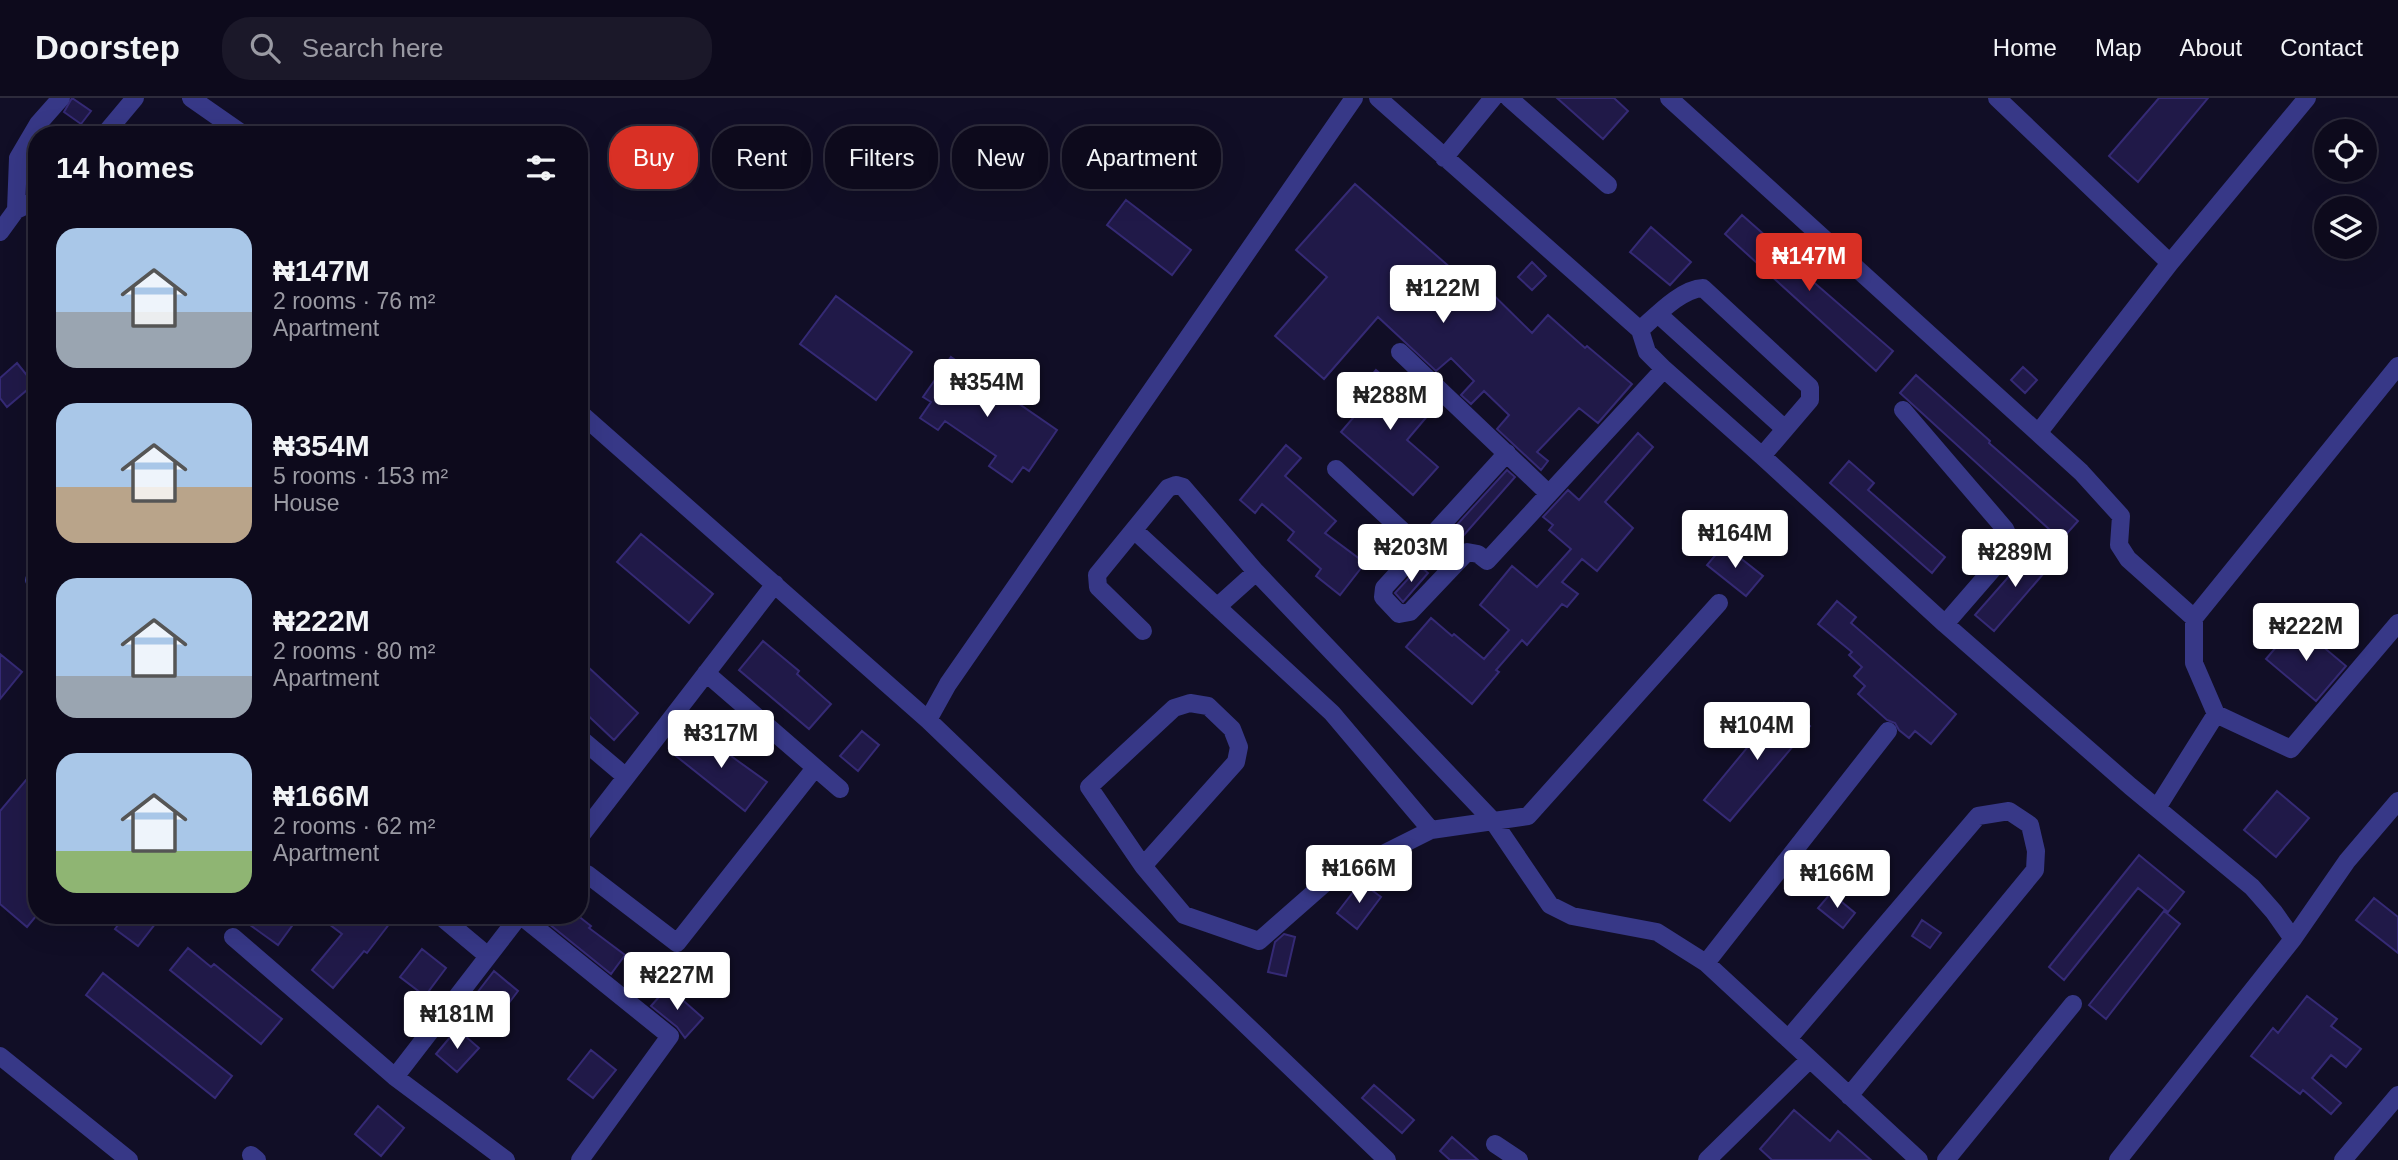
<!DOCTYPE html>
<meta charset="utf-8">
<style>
:root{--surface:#0d0a1c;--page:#1b1829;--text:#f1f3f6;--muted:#9a9aa3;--line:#2d2b3b;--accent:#d93025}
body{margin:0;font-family:Helvetica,sans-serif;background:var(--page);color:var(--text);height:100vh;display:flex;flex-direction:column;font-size:26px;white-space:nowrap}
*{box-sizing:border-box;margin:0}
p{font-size:23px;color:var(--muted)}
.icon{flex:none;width:38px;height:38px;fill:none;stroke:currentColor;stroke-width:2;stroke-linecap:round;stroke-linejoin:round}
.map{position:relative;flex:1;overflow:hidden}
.panel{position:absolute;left:28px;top:28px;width:560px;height:798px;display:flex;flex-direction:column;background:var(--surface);border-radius:28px;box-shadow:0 7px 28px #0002,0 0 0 2px var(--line)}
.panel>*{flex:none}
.banner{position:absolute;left:609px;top:28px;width:665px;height:63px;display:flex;gap:14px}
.tools{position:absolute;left:2314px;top:21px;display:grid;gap:14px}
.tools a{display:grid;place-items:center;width:63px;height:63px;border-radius:50%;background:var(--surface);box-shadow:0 7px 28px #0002,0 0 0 2px var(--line);font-size:35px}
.price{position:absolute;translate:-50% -60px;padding:0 16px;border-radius:7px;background:#fff;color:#222;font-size:23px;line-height:46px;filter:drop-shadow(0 2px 4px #0008)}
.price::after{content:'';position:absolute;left:50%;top:42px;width:21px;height:16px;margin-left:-10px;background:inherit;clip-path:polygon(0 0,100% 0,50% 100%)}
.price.active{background:var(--accent);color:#fff}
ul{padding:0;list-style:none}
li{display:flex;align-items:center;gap:21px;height:175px;padding:0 28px}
li span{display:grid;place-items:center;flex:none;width:196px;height:140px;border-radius:21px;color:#555}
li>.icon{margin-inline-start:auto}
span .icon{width:84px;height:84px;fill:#fffc;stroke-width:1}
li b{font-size:30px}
h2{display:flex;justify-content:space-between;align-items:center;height:84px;padding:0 28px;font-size:30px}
.pill{padding:0 24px;border-radius:28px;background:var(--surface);box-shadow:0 7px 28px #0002,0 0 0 2px var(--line);font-size:24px;line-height:63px}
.pill.active{background:var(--accent);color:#fff}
header{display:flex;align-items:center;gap:42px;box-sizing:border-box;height:98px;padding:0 35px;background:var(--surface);border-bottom:2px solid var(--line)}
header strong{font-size:33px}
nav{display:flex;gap:38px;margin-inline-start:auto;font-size:24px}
.search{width:490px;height:63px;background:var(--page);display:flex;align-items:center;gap:18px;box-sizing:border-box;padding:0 24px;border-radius:28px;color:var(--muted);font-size:26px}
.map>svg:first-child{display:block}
</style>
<header>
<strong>Doorstep</strong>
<div class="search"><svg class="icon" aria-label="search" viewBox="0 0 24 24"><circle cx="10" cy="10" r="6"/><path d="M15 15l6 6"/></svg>Search here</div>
<nav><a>Home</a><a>Map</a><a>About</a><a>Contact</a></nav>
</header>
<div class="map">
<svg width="2398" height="1062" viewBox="0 0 2398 1062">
<rect width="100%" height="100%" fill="#110e26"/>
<path fill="#201948" stroke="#352a75" stroke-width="2" d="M72,0L91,13L81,26L64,14Z
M1557,0H1614L1628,13L1603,41Z
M2159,0H2208L2138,84L2109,58Z
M1355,86L1461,179L1468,172L1532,235L1548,217L1585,250L1587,248L1632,286L1598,325L1579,310L1537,354L1548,363L1541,372L1497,331L1509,317L1484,293L1471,306L1461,297L1474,283L1451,260L1436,273L1378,219L1324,281L1275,238L1327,179L1296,152Z
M1126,102L1191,152L1172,177L1107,127Z
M1742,117L1812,179L1810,181L1893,253L1876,273L1725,136Z
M1651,129L1691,164L1670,187L1630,154Z
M1532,164L1546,178L1532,192L1518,179Z
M836,198L912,254L876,302L800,246Z
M951,259L1057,332L1029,373L1023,369L1012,384L989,368L996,358L945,323L938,332L920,320L931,304L923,299Z
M17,265L34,286L7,309L0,300V280Z
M2023,269L2037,282L2025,295L2011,282Z
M1376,272L1429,316L1407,342L1438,369L1413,397L1341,334L1359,313L1349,305Z
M1916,277L1990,343L1989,345L2078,423L2061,442L1900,295Z
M1638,335L1653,349L1605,404L1633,430L1597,473L1582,461L1562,484L1578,496L1567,509L1562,506L1527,547L1522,542L1496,572L1499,574L1472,606L1406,549L1431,520L1452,538L1454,536L1484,561L1509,532L1480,507L1512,468L1537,489L1571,451L1549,432L1553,427L1543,419L1568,392L1579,402Z
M1286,347L1301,360L1285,378L1336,423L1325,435L1365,465L1340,497L1316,478L1321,471L1288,442L1294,434L1262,406L1255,415L1240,402Z
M1849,363L1874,385L1868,392L1945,459L1932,475L1830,385Z
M1507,372L1515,379L1442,462L1433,453Z
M641,436L713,496L689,525L617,464Z
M1724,447L1763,478L1746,498L1707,467Z
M2040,447L2056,461L1994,533L1975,517L2011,476L2013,478Z
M1420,468L1428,475L1403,504L1395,495Z
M1837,503L1856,519L1851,525L1956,616L1931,646L1915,633L1909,640L1899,632L1895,625L1887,622L1858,596L1865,588L1854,578L1862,569L1849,557L1852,554L1818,526Z
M2296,526L2346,568L2316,603L2266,561Z
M763,543L799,573L797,576L831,606L809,631L739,572Z
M0,556L22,574L0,601Z
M587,568L638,615L614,642L579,609V577Z
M1784,605L1810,628L1730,723L1704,702Z
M695,632L767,684L745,713L676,658Z
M862,633L879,647L858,673L840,658Z
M37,669V817L27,829L0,806V713Z
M2277,693L2309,720L2276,759L2244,732Z
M2139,757L2184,794L2168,814L2138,790L2064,882L2049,869Z
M1361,784L1381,799L1357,831L1337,815Z
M1831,795L1855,815L1843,830L1818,810Z
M2374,800L2398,819V855L2356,822Z
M2164,813L2180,826L2106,921L2089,907Z
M126,817H162L138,848L115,831Z
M257,817H300L278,847L250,827Z
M317,817H379L390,825L367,855L364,853L333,890L312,872L342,836Z
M538,817H577L591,828L589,830L625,857L611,876Z
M1922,822L1941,835L1930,850L1912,838Z
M1284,836L1295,839L1286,878L1268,874L1275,844Z
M188,850L211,869L214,866L282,921L261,946L170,872Z
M422,851L446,870L425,898L400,879Z
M494,873L518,893L495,923L470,904Z
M103,875L232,978L215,1000L86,897Z
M668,889L703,920L685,940L677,929L651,908Z
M2307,898L2337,921L2331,928L2361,951L2346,969L2331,957L2312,980L2341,1005L2331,1016L2303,992L2300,996L2251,958L2273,930L2278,935Z
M457,931L479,950L457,974L436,956Z
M591,952L616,972L593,1000L568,981Z
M1374,987L1414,1022L1402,1035L1362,1000Z
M378,1008L404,1030L381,1058L355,1036Z
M1794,1012L1830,1043L1838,1033L1871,1062H1772L1760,1051Z
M1452,1039L1478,1062H1450L1440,1053Z"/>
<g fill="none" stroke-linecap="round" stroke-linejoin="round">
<path stroke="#373887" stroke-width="18" d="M191,0L244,37
M1354,0L948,586L928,622L1387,1062
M1378,0L1640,232L1647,254L1664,271L1762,358L1945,526L2130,688L2252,789L2274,814L2293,841
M1509,0L1608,87
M1669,0L2081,374L2121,418L2119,447L2128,461L2194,520
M1997,0L2170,165
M104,37L135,0
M1444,60L1493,0
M16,112L18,60L38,26L61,0
M0,134L16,112L37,102
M1658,216L1785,331
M1640,232C1657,217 1681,191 1703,190L1810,289V302L1762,358
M1400,254L1549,396
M2398,268L2194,520V565L2216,616L2291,651L2398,525
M1903,312L2005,431L2011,444L2004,458L1945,526
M579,314L928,622
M2039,334L2170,165L2307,0
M1507,355L1384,490L1383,499L1399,516L1410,514L1467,454L1478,456L1487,463L1664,271
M1336,371L1421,450
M1134,432L1332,615L1431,732
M34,482L37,484
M1217,509L1256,474
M1143,533L1098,489L1097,477L1168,390L1176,387L1183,389L1256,474L1493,723L1550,807L1572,818L1657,834L1706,865L1919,1062
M706,575L840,691
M579,639L626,679
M2157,710L2216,616
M579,740L775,486
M1143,768L1236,664L1239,649L1232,631L1208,608L1190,605L1174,610L1089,689L1143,768L1184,817L1259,843L1325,785L1431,732L1528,718L1719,505
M587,776L677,845L815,670
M439,817L488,858
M520,817L670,938L580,1062
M233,839L395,979L506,1062
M1706,865L1888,633
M1788,941L1978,718L2009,713L2030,727L2036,753L2035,772L1849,998
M0,958L129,1062
M395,979L520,817
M1495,1046L1519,1062
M251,1057L257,1062
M1707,1062L1810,961
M1946,1062L2073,906
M2118,1062L2293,841L2347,763L2398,703
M2343,1062L2398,997"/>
</g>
</svg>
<div class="tools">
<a><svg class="icon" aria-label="locate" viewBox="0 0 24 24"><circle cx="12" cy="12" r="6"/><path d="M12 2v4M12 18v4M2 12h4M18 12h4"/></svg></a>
<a><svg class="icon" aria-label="layers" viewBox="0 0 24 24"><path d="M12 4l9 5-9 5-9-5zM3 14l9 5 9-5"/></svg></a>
</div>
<b class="price active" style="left:1809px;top:195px">₦147M</b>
<b class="price" style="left:1443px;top:227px">₦122M</b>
<b class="price" style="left:987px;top:321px">₦354M</b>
<b class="price" style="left:1390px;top:334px">₦288M</b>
<b class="price" style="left:1735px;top:472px">₦164M</b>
<b class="price" style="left:1411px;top:486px">₦203M</b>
<b class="price" style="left:2015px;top:491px">₦289M</b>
<b class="price" style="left:2306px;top:565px">₦222M</b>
<b class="price" style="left:1757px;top:664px">₦104M</b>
<b class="price" style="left:721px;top:672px">₦317M</b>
<b class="price" style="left:1359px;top:807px">₦166M</b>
<b class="price" style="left:1837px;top:812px">₦166M</b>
<b class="price" style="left:677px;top:914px">₦227M</b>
<b class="price" style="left:457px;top:953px">₦181M</b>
<div class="banner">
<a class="pill active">Buy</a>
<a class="pill">Rent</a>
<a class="pill">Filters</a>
<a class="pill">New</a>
<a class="pill">Apartment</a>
</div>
<section class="panel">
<h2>14 homes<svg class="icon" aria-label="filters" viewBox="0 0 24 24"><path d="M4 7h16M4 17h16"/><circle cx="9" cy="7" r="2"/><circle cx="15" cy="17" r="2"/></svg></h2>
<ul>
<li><span style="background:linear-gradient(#a9c7e8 60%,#9aa5b1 0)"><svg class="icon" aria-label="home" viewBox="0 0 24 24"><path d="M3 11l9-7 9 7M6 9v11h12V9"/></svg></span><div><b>₦147M</b><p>2 rooms · 76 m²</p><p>Apartment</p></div></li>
<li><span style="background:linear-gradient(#a9c7e8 60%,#b9a48a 0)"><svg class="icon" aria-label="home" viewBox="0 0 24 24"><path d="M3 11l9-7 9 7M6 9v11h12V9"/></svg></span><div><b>₦354M</b><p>5 rooms · 153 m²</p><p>House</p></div></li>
<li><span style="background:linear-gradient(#a9c7e8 70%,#9aa5b1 0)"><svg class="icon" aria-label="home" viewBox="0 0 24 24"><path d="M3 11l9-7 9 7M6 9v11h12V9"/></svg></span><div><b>₦222M</b><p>2 rooms · 80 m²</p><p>Apartment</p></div></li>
<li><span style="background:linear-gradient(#a9c7e8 70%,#8fb573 0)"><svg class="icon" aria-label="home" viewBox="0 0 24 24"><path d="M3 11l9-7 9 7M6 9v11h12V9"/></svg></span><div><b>₦166M</b><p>2 rooms · 62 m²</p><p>Apartment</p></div></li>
</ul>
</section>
</div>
